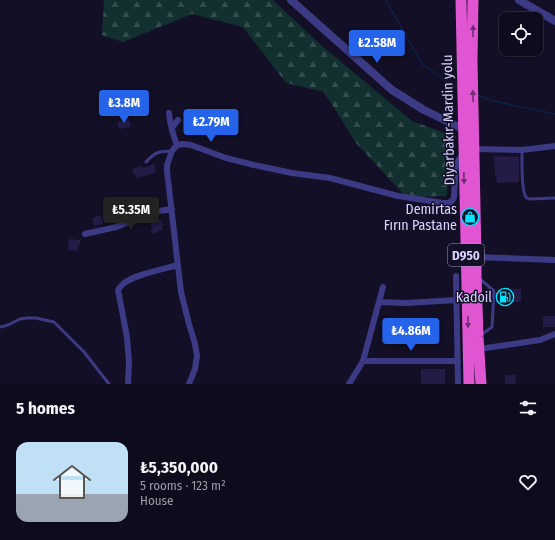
<!DOCTYPE html>
<meta charset="utf-8">
<style>
:root{--surface:#0e0b1c;--page:#1c1929;--text:#f1f3f6;--muted:#9b9ba3;--line:#2e2b3b;--accent:#2563eb}
body{margin:0;font-family:"Fira Sans Condensed",sans-serif;background:var(--page);color:var(--text);height:100vh;display:flex;flex-direction:column;font-size:15px;white-space:nowrap}
*{box-sizing:border-box;margin:0}
p{font-size:13px;color:var(--muted)}
.icon{flex:none;width:22px;height:22px;fill:none;stroke:currentColor;stroke-width:2;stroke-linecap:round;stroke-linejoin:round}
.map{position:relative;height:384px;overflow:hidden}
.drawer{display:flex;flex-direction:column;background:var(--surface);flex:1}
.drawer>*{flex:none}
.fabs{position:absolute;left:499px;top:12px;display:grid;gap:8px}
.fabs a{display:grid;place-items:center;width:44px;height:44px;border-radius:8px;background:var(--surface);box-shadow:0 1px 3px #0004,0 0 0 1px var(--line);font-size:20px}
.price{position:absolute;translate:-50% -34px;padding:0 9px;border-radius:4px;background:var(--accent);color:#fff;font-size:13px;line-height:26px;filter:drop-shadow(0 1px 2px #0008)}
.price::after{content:'';position:absolute;left:50%;top:24px;width:12px;height:9px;margin-left:-6px;background:inherit;clip-path:polygon(0 0,100% 0,50% 100%)}
.price.on{background:#222;color:#fff}
ul{padding:0;list-style:none}
li{display:flex;align-items:center;gap:12px;height:100px;padding:0 16px}
li+li{border-top:1px solid var(--line)}
li span{display:grid;place-items:center;flex:none;width:112px;height:80px;border-radius:12px;color:#555}
li>.icon{margin-inline-start:auto}
span .icon{width:48px;height:48px;fill:#fffc;stroke-width:1}
li b{font-size:17px}
h2{display:flex;justify-content:space-between;align-items:center;height:48px;padding:0 16px;font-size:17px}
.map>svg:first-child{display:block}
</style>
<div class="map">
<svg width="555" height="384" viewBox="0 0 555 384">
<defs>
<pattern id="forest-firs" width="22" height="20" patternUnits="userSpaceOnUse"><rect width="22" height="20" fill="#12302f"/><path d="M5 1l3.5 6h-7zM16 11l3.5 6h-7z" fill="#344d4e"/></pattern>
</defs>
<rect width="100%" height="100%" fill="#130f26"/>
<path fill="url(#forest-firs)" d="M104,0H273L321,45L412,121L456,137L448,157L447,196L406,197L356,143L324,92L286,83L243,27L192,14L123,42L102,35Z"/>
<g fill="none" stroke-linecap="round" stroke-linejoin="round">
<path stroke="#0c2248" stroke-width="1.5" d="M386,0L422,64L453,86L459,89
M478,95L493,101L555,114"/>
</g>
<path fill="#241b47" d="M129,119L131,127L119,129L117,122Z
M494,156L519,157V182L497,183L495,173Z
M154,164L156,172L142,177V176L136,178L135,175H134L132,169L142,166L143,168Z
M101,215L103,224L94,226L92,218Z
M160,219L163,225L161,226L163,229L153,234L151,230L153,229L150,223Z
M69,239L80,240V245H78V251L68,250Z
M521,289V302L496,303L497,290Z
M543,316H555V327H543Z
M421,369H445V384H421Z
M505,375H516L515,384H505Z"/>
<g fill="none" stroke-linecap="round" stroke-linejoin="round">
<path stroke="#3d3a85" stroke-width="3" d="M522,150C522,159 521,191 526,197C526,198 528,198 529,199L555,198
M146,162C155,152 159,151 172,151
M480,279L494,291L492,327L481,335
M0,327L8,325L20,319L27,318H36L54,322L84,352L109,384"/>
<path stroke="#3d3a85" stroke-width="6" d="M169,113C170,124 173,135 177,145
M172,128L178,120
M474,149L522,150L555,146
M85,234L116,227L159,211L172,209
M476,257L555,260
M456,276L458,384
M379,302L406,303L457,300
M479,349L540,340L555,334
M363,361H458
M128,384L129,362L127,337L118,290C119,289 120,287 122,285C131,275 164,269 178,265
M189,384L195,369L197,356L195,344L189,324L181,292L167,171V165L172,151L177,145L183,144L191,145L226,158L254,165L292,173L330,178L398,196L443,203C449,203 452,203 454,197L456,164L460,158L464,155
M349,384L363,361L383,287"/>
<path stroke="#3d3a85" stroke-width="8" d="M291,0L392,90L424,110L463,129
M519,0L555,21"/>
<path stroke="#e055d1" stroke-width="11" d="M461,0L469,384
M473,0L472,61L476,257V275L478,337L481,384"/>
</g>
<defs><path id="oneway-solid" d="M-6-.8H1V-3.2L6.5 0L1 3.2V.8H-6Z"/></defs>
<g fill="#6f2e73">
<use href="#oneway-solid" transform="translate(473 31) rotate(-89)"/>
<use href="#oneway-solid" transform="translate(473 96) rotate(-91)"/>
<use href="#oneway-solid" transform="translate(464 178) rotate(89)"/>
<use href="#oneway-solid" transform="translate(468 322) rotate(89)"/>
</g>
<defs>
<symbol id="shop-ring" viewBox="-11 -11 22 22"><circle r="9.5" fill="#130f26" stroke="#00e5ff" stroke-width="1.5"/><path d="M-5-2.5h2.3a2.7 3.5 0 0 1 5.4 0H5L5.5 6h-11ZM-1.5-2.5h3a1.5 2.3 0 0 0-3 0Z" fill="#00e5ff"/></symbol>
<symbol id="fuel-ring" viewBox="-11 -11 22 22"><circle r="9.5" fill="#130f26" stroke="#00e5ff" stroke-width="1.5"/><path d="M-5.5-6h7V0h2V4h1.3V-2.5L3-4.5l.8-.8L6-3V5H2.5V1h-1V6h-7ZM-4.2-4.7v3.2H.2V-4.7Z" fill="#00e5ff"/></symbol>
</defs>
<g fill-rule="evenodd">
<use href="#shop-ring" x="460" y="207" width="20" height="20"/>
<use href="#fuel-ring" x="495" y="287" width="20" height="20"/>
</g>
<g text-anchor="middle" stroke-width="3" stroke-linejoin="round" paint-order="stroke">
<rect fill="#130f26" stroke="#9e99be" stroke-width="1" x="448" y="244" width="36" height="22" rx="3"/>
<g font-size="13" font-weight="bold" fill="#d9d4ff">
<text x="466" y="260">D950</text>
</g>
<g font-size="14" fill="#d9d4ff" stroke="#130f26">
<text transform="translate(448 120) rotate(-91)" y="5">Diyarbakır-Mardin yolu</text>
</g>
<g font-size="14" fill="#d9d4ff" stroke="#130f26" text-anchor="end">
<text x="457" y="214">Demirtas<tspan x="457" dy="16">Fırın Pastane</tspan></text>
<text x="492" y="302">Kadoil</text>
</g>
</g>
</svg>
<div class="fabs">
<a><svg class="icon" aria-label="locate" viewBox="0 0 24 24"><circle cx="12" cy="12" r="6"/><path d="M12 2v4M12 18v4M2 12h4M18 12h4"/></svg></a>
</div>
<b class="price" style="left:377px;top:64px">₺2.58M</b>
<b class="price" style="left:124px;top:124px">₺3.8M</b>
<b class="price" style="left:211px;top:143px">₺2.79M</b>
<b class="price on" style="left:131px;top:231px">₺5.35M</b>
<b class="price" style="left:411px;top:352px">₺4.86M</b>
</div>
<section class="drawer">
<h2>5 homes<svg class="icon" aria-label="filters" viewBox="0 0 24 24"><path d="M4 7h16M4 17h16"/><circle cx="9" cy="7" r="2"/><circle cx="15" cy="17" r="2"/></svg></h2>
<ul>
<li><span style="background:linear-gradient(#bfe0f5 65%,#9aa5b1 0)"><svg class="icon" aria-label="home" viewBox="0 0 24 24"><path d="M3 11l9-7 9 7M6 9v11h12V9"/></svg></span><div><b>₺5,350,000</b><p>5 rooms · 123 m²</p><p>House</p></div><svg class="icon" aria-label="heart" viewBox="0 0 24 24"><path d="M12 20l-8-8c-3-5 5-10 8-4 3-6 11-1 8 4z"/></svg></li>
</ul>
</section>
